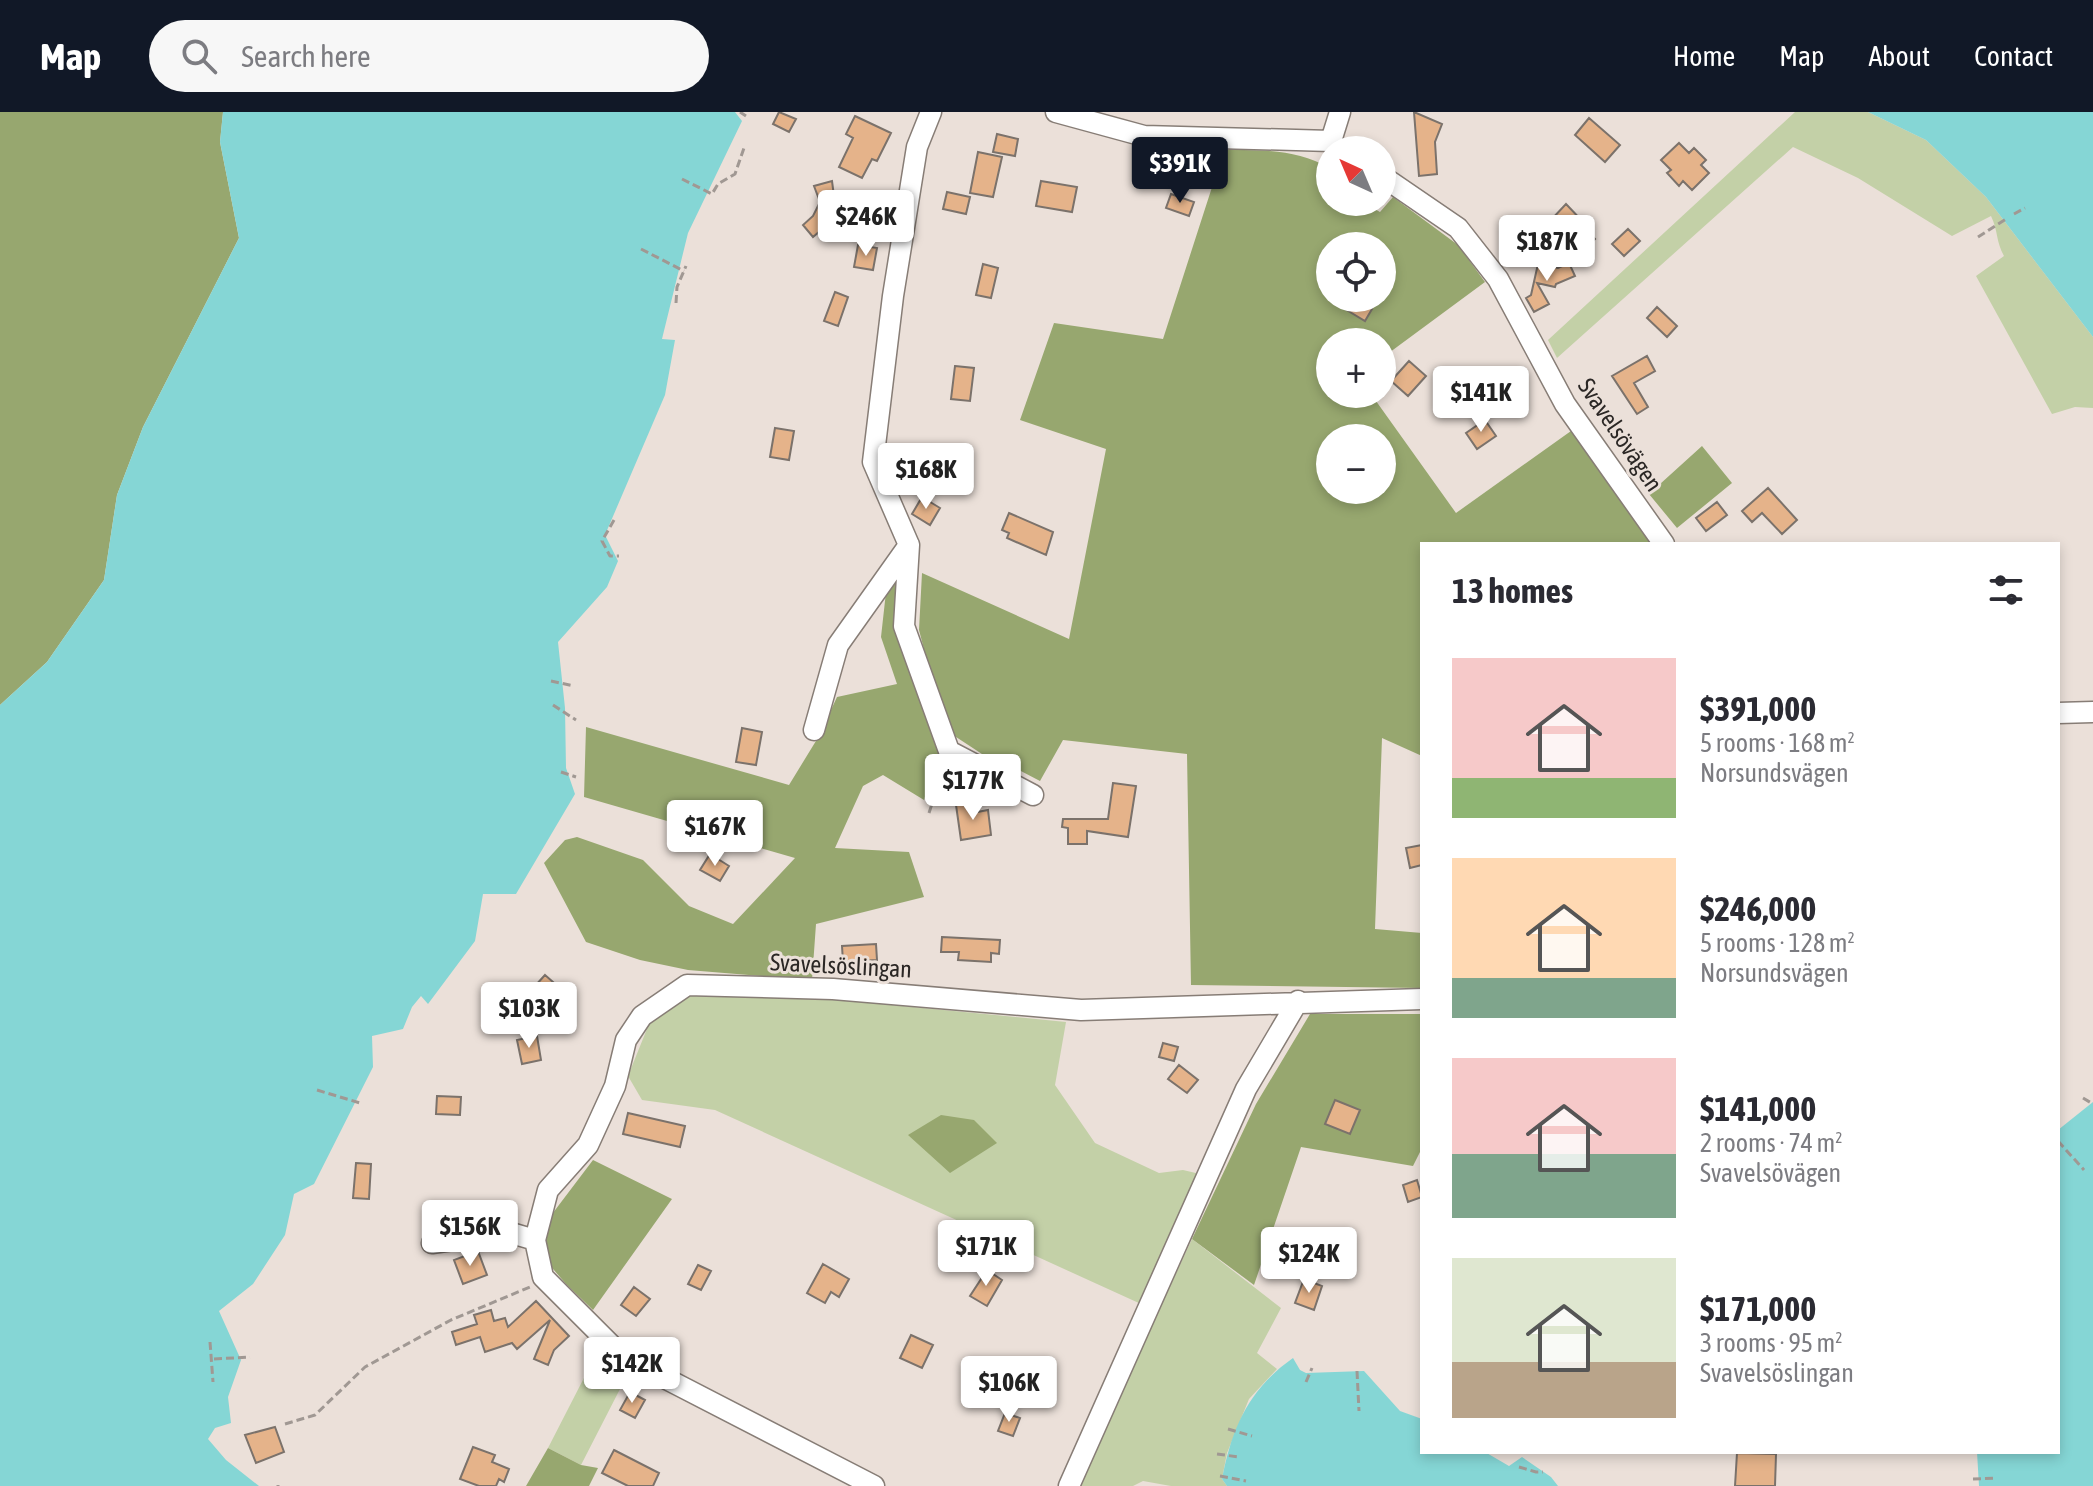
<!DOCTYPE html>
<meta charset="utf-8">
<style>
:root{--surface:#fff;--page:#f7f7f7;--text:#2b2b33;--muted:#7c7c81;--accent:#111827}
body{margin:0;font-family:"Asap Condensed",sans-serif;background:var(--page);color:var(--text);height:100vh;display:flex;flex-direction:column;font-size:30px;white-space:nowrap}
*{box-sizing:border-box;margin:0}
p{font-size:26px;color:var(--muted)}
.icon{flex:none;width:44px;height:44px;fill:none;stroke:currentColor;stroke-width:2;stroke-linecap:round;stroke-linejoin:round}
.map{position:relative;flex:1;overflow:hidden}
.drawer{position:absolute;left:1420px;top:430px;width:640px;height:912px;display:flex;flex-direction:column;background:var(--surface);border-radius:0px;box-shadow:0 4px 12px #0003}
.drawer>*{flex:none}
.needle{width:52px;rotate:316deg}
.buttons{position:absolute;left:1316px;top:24px;display:grid;gap:16px}
.buttons a{display:grid;place-items:center;width:80px;height:80px;border-radius:50%;background:var(--surface);box-shadow:0 4px 12px #0003;font-size:40px}
.price{position:absolute;translate:-50% -68px;padding:0 18px;border-radius:8px;background:#fff;color:#222;font-size:26px;line-height:52px;filter:drop-shadow(0 2px 4px #0008)}
.price::after{content:'';position:absolute;left:50%;top:48px;width:24px;height:18px;margin-left:-12px;background:inherit;clip-path:polygon(0 0,100% 0,50% 100%)}
.price.active{background:var(--accent);color:#fff}
ul{padding:0;list-style:none}
li{display:flex;align-items:center;gap:24px;height:200px;padding:0 32px}
li span{display:grid;place-items:center;flex:none;width:224px;height:160px;border-radius:0px;color:#555}
li>.icon{margin-inline-start:auto}
span .icon{width:96px;height:96px;fill:#fffc;stroke-width:1}
li b{font-size:34px}
h2{display:flex;justify-content:space-between;align-items:center;height:96px;padding:0 32px;font-size:34px}
header{display:flex;align-items:center;gap:48px;box-sizing:border-box;height:112px;padding:0 40px;background:var(--accent);color:#fff}
header strong{font-size:38px}
nav{display:flex;gap:44px;margin-inline-start:auto;font-size:28px}
.search{width:560px;height:72px;background:var(--page);display:flex;align-items:center;gap:20px;box-sizing:border-box;padding:0 28px;border-radius:44px;color:var(--muted);font-size:30px}
.map>svg:first-child{display:block}
</style>
<header>
<strong>Map</strong>
<div class="search"><svg class="icon" aria-label="search" viewBox="0 0 24 24"><circle cx="10" cy="10" r="6"/><path d="M15 15l6 6"/></svg>Search here</div>
<nav><a>Home</a><a>Map</a><a>About</a><a>Contact</a></nav>
</header>
<div class="map">
<svg width="2093" height="1374" viewBox="0 0 2093 1374">
<rect width="100%" height="100%" fill="#ebe0d9"/>
<path fill="#c3d0a7" d="M1795,0H1868L1926,28L1986,85L2093,225V296L2075,295L2052,302L1976,164L2004,144C1996,130 1998,118 1991,104L1952,124L1858,66L1793,35L1557,246L1548,228Z
M739,878L1066,910L1055,973L1095,1031L1159,1061L1183,1058L1200,1062L1141,1192L715,998L642,988L628,964L653,902L684,884Z
M1192,1127L1281,1196L1257,1241L1277,1257L1249,1287L1227,1341L1222,1367L1227,1374H1171L1143,1369L1133,1374H1077Z
M587,1260L620,1277L581,1353L548,1336Z"/>
<path fill="#97a76f" fill-rule="evenodd" d="M0,0H223L220,30L239,126L143,315L117,383L104,468L47,550L0,593Z
M1224,38C1261,38 1296,37 1330,56V90H1362L1380,100L1393,85L1458,133L1485,170L1382,246V230H1330V282H1371L1456,401L1571,319L1651,432H1422V644L1382,626L1375,817L1422,821V876L1191,873L1187,642L1063,628L1040,669L1017,657L1018,643L985,644L953,623L935,579L919,518L922,461L1069,527L1106,337L1020,308L1054,211L1163,227ZM1330,134H1382V186H1330ZM1330,326H1382V378H1330Z
M1702,334L1732,371L1677,416L1649,382Z
M901,458L942,632L924,688L883,663L863,674L835,736L909,740L924,785L816,812L812,868L688,858L640,848L586,830L544,751L565,728L577,725L643,748L689,794L733,812L795,746L584,685L586,615L789,673L819,624L837,585L897,572L881,525L887,471Z
M1310,902H1422V1036L1413,1054L1301,1035L1254,1173L1192,1127L1256,992Z
M941,1003L974,1008L997,1031L950,1061L908,1023Z
M593,1048L672,1087L593,1198L566,1172L547,1150L540,1118Z
M548,1336L581,1353L598,1356L589,1374H526Z"/>
<path fill="#85d6d5" d="M223,0H735L742,9L688,121L662,227L675,228L665,283L605,423L618,449L607,475L558,530L565,596L566,656L575,682L516,782H483L475,829L428,892L421,884L412,895L403,917L372,924L373,955L314,1072L294,1082L285,1123L253,1172L219,1199L241,1248L228,1285L231,1311L215,1316L208,1327L226,1348L259,1374H0V593L47,550L104,468L117,383L143,315L239,126L220,30Z
M1868,0H2093V225L1986,85L1926,28Z
M2093,990V1374H1979L1977,1340H2058V1018Z
M1293,1246L1300,1258L1306,1261L1364,1259L1400,1299L1422,1307V1340H1485L1509,1354L1522,1345L1551,1365L1558,1374H1227L1222,1367C1232,1315 1249,1277 1293,1246Z"/>
<path fill="#e5b38a" stroke="#7b726b" stroke-width="2" d="M779,0L796,7L789,20L773,12Z
M1414,0L1442,12L1435,30L1437,62L1419,64Z
M855,4L891,21L877,49L872,47L862,66L839,55L853,26L846,22Z
M1589,6L1620,33L1605,50L1575,23Z
M997,22L1018,27L1015,44L993,40Z
M1679,31L1689,41L1694,36L1706,48L1701,53L1709,61L1692,78L1683,69L1679,74L1667,61L1671,58L1661,48Z
M978,40L1002,45L993,85L970,81Z
M832,69L835,92L827,113L813,125L803,113L813,104L820,90L814,74Z
M1041,69L1077,75L1072,100L1036,94Z
M947,80L970,85L966,102L943,97Z
M1171,82L1194,90L1189,104L1166,96Z
M1566,92L1585,112L1583,114L1595,127L1579,143L1550,109Z
M1628,117L1640,129L1624,144L1612,132Z
M858,133L877,136L873,158L854,155Z
M1569,151L1575,164L1556,172L1555,175L1537,171L1549,192L1534,200L1526,186L1531,183L1538,152L1558,156Z
M983,152L998,156L991,186L976,183Z
M835,180L848,185L838,214L824,209Z
M1352,186H1368L1364,192L1372,197L1365,209L1345,197Z
M1657,195L1677,214L1667,225L1647,206Z
M1647,244L1655,259L1634,271L1648,295L1637,302L1612,264Z
M1409,249L1426,264L1408,284L1391,269Z
M955,254L974,256L970,289L951,287Z
M1489,277L1497,290L1485,299L1476,286Z
M1485,308L1496,324L1477,337L1466,321Z
M775,316L794,319L789,348L770,345Z
M1768,376L1797,408L1782,422L1762,401L1752,410L1742,399Z
M922,385L940,396L930,413L912,402Z
M1717,390L1727,403L1706,419L1696,406Z
M1009,401L1053,420L1046,443L1007,426L1009,421L1002,418Z
M742,616L762,620L756,653L736,650Z
M1113,671L1136,674L1128,725L1087,719V732H1068V716L1062,715L1063,707H1108Z
M970,691L972,701L988,698L991,723L961,728L956,693Z
M1422,733V753L1410,756L1406,736Z
M710,742L729,754L720,769L700,758Z
M942,825L1000,828L999,842L991,841V850L958,848L959,840H941Z
M876,832L877,848L843,850L842,834Z
M545,863L561,877L551,888L535,874Z
M537,924L541,948L522,952L517,928Z
M1163,931L1178,935L1174,949L1159,945Z
M1179,953L1198,968L1187,981L1168,967Z
M437,984L461,985L460,1003L436,1002Z
M1335,988L1360,998L1350,1022L1325,1012Z
M628,1001L685,1014L680,1035L623,1022Z
M356,1051L371,1052L369,1087L353,1086Z
M1417,1068L1422,1085L1408,1090L1403,1073Z
M478,1139L487,1163L463,1172L454,1148Z
M823,1152L849,1167L839,1185L831,1180L825,1191L807,1181Z
M698,1153L711,1159L701,1178L688,1172Z
M987,1158L1002,1168L987,1194L970,1184Z
M1304,1167L1322,1174L1314,1198L1295,1191Z
M634,1175L650,1187L636,1204L621,1193Z
M536,1189L569,1224L554,1238L548,1253L534,1247L550,1208L517,1237L512,1231L485,1240L480,1225L456,1233L452,1220L477,1212L474,1203L491,1198L494,1209L505,1206L508,1215Z
M911,1223L933,1233L922,1256L900,1246Z
M630,1280L645,1288L635,1306L620,1298Z
M1005,1301L1020,1306L1013,1324L998,1319Z
M275,1315L284,1340L256,1351L245,1323Z
M473,1335L495,1343L492,1350L509,1357L504,1370L499,1367L496,1374H479L460,1367Z
M614,1338L659,1361L653,1374H628L602,1361Z
M1737,1341L1776,1342L1775,1374H1735Z"/>
<g fill="none" stroke-linecap="round" stroke-linejoin="round">
<defs>
<path id="minor" d="M931,0L917,35L893,184L873,350L909,433L904,514L949,639L1033,683
M1056,0L1144,24L1331,29
M1331,29L1340,0
M1382,64L1458,116L1498,167L1565,292L1664,432
M2058,601L2093,600
M814,618L838,533L909,433
M432,1131L508,1120L535,1128
M874,1374L622,1244L543,1165L535,1128L548,1078L588,1033L615,974L626,928L642,904L687,873L833,877L1081,898L1422,887
M1069,1374L1246,977L1298,889"/>
</defs>
<use href="#minor" stroke="#877d76" stroke-width="23"/>
<path stroke="#a09893" stroke-width="3" stroke-dasharray="8 4" stroke-linecap="butt" d="M740,0L746,4
M682,67L712,82L718,72L735,62L745,33
M2014,102L2025,96
M1978,125L2006,107
M641,137L684,159
M676,191L677,175L686,154
M614,408L602,429L610,444H619
M551,569L574,574
M553,593L576,608
M561,660L576,665
M929,701L944,655
M317,978L360,991
M2083,986L2093,992
M2058,1029L2084,1058
M210,1230L213,1270
M214,1247L250,1245
M1357,1259L1359,1299
M1306,1270L1312,1256
M285,1312L315,1303L365,1255L451,1208L530,1175
M1228,1317L1252,1324
M1217,1342L1239,1345
M1519,1355L1536,1360H1543
M1220,1364L1246,1369
M1973,1367L1997,1366
M278,1374V1373"/>
<use href="#minor" stroke="#fff" stroke-width="20"/>
</g>
<g text-anchor="middle" stroke-width="6" stroke-linejoin="round" paint-order="stroke">
<g font-size="24" fill="#2b2725" stroke="#ebe0d9">
<text transform="translate(1620 323) rotate(56)" y="8">Svavelsövägen</text>
<text transform="translate(841 854) rotate(3)" y="8">Svavelsöslingan</text>
</g>
</g>
</svg>
<div class="buttons">
<a><svg class="needle" viewBox="-14 -14 28 28"><path d="M0-13l5 13h-10z" fill="#e53935"/><path d="M0 13l5-13h-10z" fill="#7c7c81"/></svg></a>
<a><svg class="icon" aria-label="locate" viewBox="0 0 24 24"><circle cx="12" cy="12" r="6"/><path d="M12 2v4M12 18v4M2 12h4M18 12h4"/></svg></a>
<a>+</a>
<a>−</a>
</div>
<b class="price active" style="left:1180px;top:93px">$391K</b>
<b class="price" style="left:866px;top:146px">$246K</b>
<b class="price" style="left:1547px;top:171px">$187K</b>
<b class="price" style="left:1481px;top:322px">$141K</b>
<b class="price" style="left:926px;top:399px">$168K</b>
<b class="price" style="left:973px;top:710px">$177K</b>
<b class="price" style="left:715px;top:756px">$167K</b>
<b class="price" style="left:529px;top:938px">$103K</b>
<b class="price" style="left:470px;top:1156px">$156K</b>
<b class="price" style="left:986px;top:1176px">$171K</b>
<b class="price" style="left:1309px;top:1183px">$124K</b>
<b class="price" style="left:632px;top:1293px">$142K</b>
<b class="price" style="left:1009px;top:1312px">$106K</b>
<section class="drawer">
<h2>13 homes<svg class="icon" aria-label="filters" viewBox="0 0 24 24"><path d="M4 7h16M4 17h16"/><circle cx="9" cy="7" r="2"/><circle cx="15" cy="17" r="2"/></svg></h2>
<ul>
<li><span style="background:linear-gradient(#f6c9c9 75%,#8fb573 0)"><svg class="icon" aria-label="home" viewBox="0 0 24 24"><path d="M3 11l9-7 9 7M6 9v11h12V9"/></svg></span><div><b>$391,000</b><p>5 rooms · 168 m²</p><p>Norsundsvägen</p></div></li>
<li><span style="background:linear-gradient(#ffd9b3 75%,#7fa58c 0)"><svg class="icon" aria-label="home" viewBox="0 0 24 24"><path d="M3 11l9-7 9 7M6 9v11h12V9"/></svg></span><div><b>$246,000</b><p>5 rooms · 128 m²</p><p>Norsundsvägen</p></div></li>
<li><span style="background:linear-gradient(#f6c9c9 60%,#7fa58c 0)"><svg class="icon" aria-label="home" viewBox="0 0 24 24"><path d="M3 11l9-7 9 7M6 9v11h12V9"/></svg></span><div><b>$141,000</b><p>2 rooms · 74 m²</p><p>Svavelsövägen</p></div></li>
<li><span style="background:linear-gradient(#dfe7d0 65%,#b9a48a 0)"><svg class="icon" aria-label="home" viewBox="0 0 24 24"><path d="M3 11l9-7 9 7M6 9v11h12V9"/></svg></span><div><b>$171,000</b><p>3 rooms · 95 m²</p><p>Svavelsöslingan</p></div></li>
</ul>
</section>
</div>
